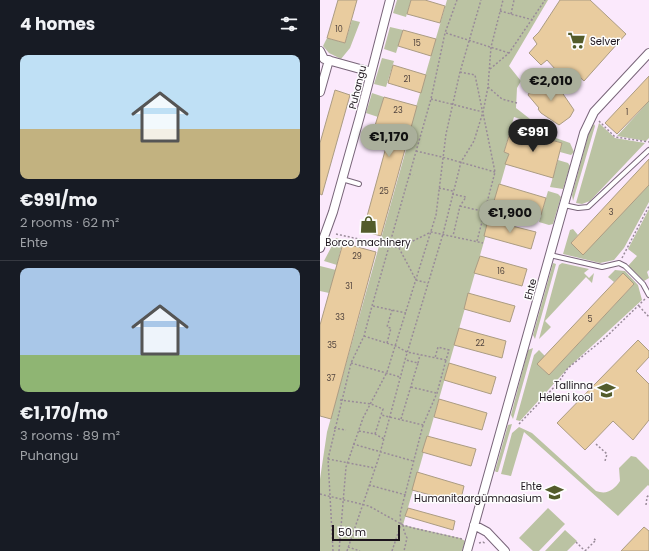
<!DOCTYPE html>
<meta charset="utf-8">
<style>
:root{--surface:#171b24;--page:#242831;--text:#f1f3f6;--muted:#9ea1a6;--line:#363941;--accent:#aaaf9b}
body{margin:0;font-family:Poppins,sans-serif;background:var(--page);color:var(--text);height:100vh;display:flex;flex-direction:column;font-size:15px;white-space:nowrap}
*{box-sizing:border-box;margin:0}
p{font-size:13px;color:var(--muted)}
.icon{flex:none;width:22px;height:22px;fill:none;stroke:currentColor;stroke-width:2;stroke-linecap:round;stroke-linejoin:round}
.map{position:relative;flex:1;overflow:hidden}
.panel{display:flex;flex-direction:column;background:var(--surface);width:320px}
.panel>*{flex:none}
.scale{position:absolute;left:12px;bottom:10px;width:68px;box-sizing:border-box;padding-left:4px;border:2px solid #1d151d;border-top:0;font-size:11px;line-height:14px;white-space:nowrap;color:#1d151d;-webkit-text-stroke:3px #fdfdfd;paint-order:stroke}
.price{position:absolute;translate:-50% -34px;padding:0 9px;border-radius:14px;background:var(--accent);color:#111;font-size:13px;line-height:26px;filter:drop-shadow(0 1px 2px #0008)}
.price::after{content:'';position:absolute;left:50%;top:24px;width:12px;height:9px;margin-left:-6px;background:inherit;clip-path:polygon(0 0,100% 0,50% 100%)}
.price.current{background:#222;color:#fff}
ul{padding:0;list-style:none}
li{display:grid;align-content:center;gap:8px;height:212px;padding:0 20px}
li+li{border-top:1px solid var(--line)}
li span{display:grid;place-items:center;height:124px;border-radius:8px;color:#555}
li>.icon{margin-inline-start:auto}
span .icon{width:72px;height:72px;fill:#fffc;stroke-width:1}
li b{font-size:17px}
h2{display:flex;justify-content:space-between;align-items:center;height:48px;padding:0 20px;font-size:17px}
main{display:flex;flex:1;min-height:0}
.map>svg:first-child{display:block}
</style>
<main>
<section class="panel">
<h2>4 homes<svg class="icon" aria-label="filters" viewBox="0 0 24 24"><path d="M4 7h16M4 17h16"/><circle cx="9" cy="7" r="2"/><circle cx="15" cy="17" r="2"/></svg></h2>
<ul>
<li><span style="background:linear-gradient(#bfe0f5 60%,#c2b280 0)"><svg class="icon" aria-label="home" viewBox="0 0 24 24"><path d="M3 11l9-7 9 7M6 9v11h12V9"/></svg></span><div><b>€991/mo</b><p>2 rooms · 62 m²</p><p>Ehte</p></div></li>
<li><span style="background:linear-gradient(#a9c7e8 70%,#8fb573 0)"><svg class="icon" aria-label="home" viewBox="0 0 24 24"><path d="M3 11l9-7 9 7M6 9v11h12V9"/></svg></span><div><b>€1,170/mo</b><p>3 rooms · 89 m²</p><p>Puhangu</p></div></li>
</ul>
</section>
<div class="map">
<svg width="329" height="551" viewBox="0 0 329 551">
<rect width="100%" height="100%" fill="#fbe9fc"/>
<path fill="#bbc3a3" d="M77,0H91L86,17L73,13Z
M127,0H228L189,66L201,81L197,88L196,108L233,137L250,143L254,152L251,155L240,152L242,143L197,131L200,119L194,117L184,152L189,154L83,525L140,538L145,541L142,551H0V479L7,432L87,146L85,145Z
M32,20L40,22L30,48L21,59L9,53L3,46L7,38L25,43Z
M70,27L83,30L76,53L64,49Z
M62,58L74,61L66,87L54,84Z
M52,93L64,97L58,117L46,113Z
M329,101V138L326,141L297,136Z
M279,123L295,138L325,143L270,201L262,204L256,203Z
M274,124L275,126L253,201L252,195L269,132Z
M238,160L248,163L250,166L243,189L230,187Z
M329,185V202L304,248L294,260L280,263L243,254L250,230L253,229L258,235L251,243L263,254Z
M228,191L238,194L241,197L233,224L229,225L219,222Z
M329,209V270L327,272L329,278L324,281L308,266L317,256L308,249Z
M16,238L23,240L17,265L4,261Z
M233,263L236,264L215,339L213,335Z
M242,263L269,269L264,273L269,278L274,273L272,283L266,277L225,321L231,327L219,339L239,265Z
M0,266L16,270L9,293L0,291Z
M295,270L305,271L318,285L322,300L249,367L200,421L196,420L214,355L219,350L225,356L217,364L229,375L314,284L303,273L294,282L288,277Z
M213,348L193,419L191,415L208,350Z
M192,424L178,472H176L175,471L188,425Z
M199,427L212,433L276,491C287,495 294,490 300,481L299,468L311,456L316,457L329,470V486L328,485L298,516L204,432L191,476L181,474L192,433Z
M228,508L245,524L219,551H213L199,538Z
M245,530L257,541L247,551H225Z"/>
<path fill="#e9cc9f" stroke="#ab9c83" d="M18,0H37L25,43L7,38Z
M91,0H105L125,6L120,23L87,14Z
M240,0H270L306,34L264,81L255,73L246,76L236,70L227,60L221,65L209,53L217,44L213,38L219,32Z
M83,30L116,39L111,56L78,46Z
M73,65L106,75L101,93L68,83Z
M329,76V101L297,134L285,123Z
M222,79L241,91L254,110L250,117L239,125L221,113L218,109L219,108L208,95L214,84Z
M15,90L30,95L2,195L0,194V143Z
M64,97L97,106L61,236L43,231L68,140L52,135Z
M191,129L242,143L233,178L185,164L189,154L184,152Z
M329,159V185L263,255L251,243Z
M179,184L226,198L221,215L174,201Z
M168,220L216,232L211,249L164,236Z
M23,243L56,252L11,419L0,416V325Z
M160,256L207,269L202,286L154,273Z
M303,273L314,284L229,375L217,364Z
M148,293L195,306L190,322L144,309Z
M139,328L186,341L182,358L134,345Z
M318,340L329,351V357L316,371L329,384V420L313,440L293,421L265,450L237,423Z
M129,363L176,377L171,394L124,380Z
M119,399L167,413L162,430L114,417Z
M107,436L156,449L151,466L102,452Z
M97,472L144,486L140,503L92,490Z
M88,508L135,521L133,530L85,516Z
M324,527L329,531V551H301Z"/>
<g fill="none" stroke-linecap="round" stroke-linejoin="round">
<defs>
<path id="service" d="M22,179L39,184
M244,205L258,208L268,207L329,150
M230,255L282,267L299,263L305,266L323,284L329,295"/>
<path id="minor" d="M0,51L4,59L51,72
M0,92L9,60
M0,248L13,212L40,116L70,0
M154,525L167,532L185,551
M147,551L264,133L274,112L329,53"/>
</defs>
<use href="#service" stroke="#786579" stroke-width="6"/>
<use href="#minor" stroke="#786579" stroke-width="10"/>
<path stroke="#998b99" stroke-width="1.5" stroke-dasharray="2 2" stroke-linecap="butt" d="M180,11L213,20
M191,14L194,0
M126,33L189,53
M170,69L189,53L225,0
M140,72L155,75L162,109
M168,87L182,99L197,103
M111,99L163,112
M279,121L295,137L329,142
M96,151L122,157L175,172
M89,174L93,175
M119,188L133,191
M132,194L146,197L140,206L133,236
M140,206L166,212
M16,234L79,248L111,232L163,243
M157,241L175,172L163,113
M79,248L96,280L108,283
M302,258L329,206
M53,306L86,313
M319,306L329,317
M44,336L76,346L87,352L126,360L129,350L118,347L115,358
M67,343L71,328L67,327L72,310
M31,363L80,377
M98,363L100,355
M91,387L116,393
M20,400L51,404L63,409L61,415L103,425L117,393L126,360
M81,419L98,363L86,360
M199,424L238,383L248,368L285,338L325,299
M14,428L26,430
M39,431L55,434L64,439
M55,434L61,415
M33,444L93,461
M276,444L287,454L285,461
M8,459L55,468
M49,485L86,495
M0,494L49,506L83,525L93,528L142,539
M326,505L327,497L329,495
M83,525L84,531L87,538L84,551
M256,542L265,551
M159,543L163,542L166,544
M28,547L40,551
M13,551L8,459L31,363L44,336L52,306L111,99L125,33L137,0
M19,551L26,467L43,418L67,372L116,215L126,134L140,72L161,0
M27,551L59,457L85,360L123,234L141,162L154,141L163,112L168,87L171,47L183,0
M72,551L81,524L80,514L103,425
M265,551L276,540L274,539"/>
<use href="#service" stroke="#fff" stroke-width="4"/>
<use href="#minor" stroke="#fff" stroke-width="8"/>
</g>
<defs>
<symbol id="supermarket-bare" viewBox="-9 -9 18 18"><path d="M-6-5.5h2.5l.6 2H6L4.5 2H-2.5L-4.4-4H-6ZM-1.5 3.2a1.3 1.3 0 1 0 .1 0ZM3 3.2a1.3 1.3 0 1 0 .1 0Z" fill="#535c2b" stroke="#fdfdfd" stroke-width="2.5" paint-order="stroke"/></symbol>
<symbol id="shop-bare" viewBox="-9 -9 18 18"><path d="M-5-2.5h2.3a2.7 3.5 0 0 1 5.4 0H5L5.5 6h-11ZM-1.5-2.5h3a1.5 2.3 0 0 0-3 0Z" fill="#535c2b" stroke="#fdfdfd" stroke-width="2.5" paint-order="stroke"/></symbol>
<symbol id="school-bare" viewBox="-9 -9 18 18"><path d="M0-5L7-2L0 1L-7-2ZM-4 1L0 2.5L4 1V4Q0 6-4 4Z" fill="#535c2b" stroke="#fdfdfd" stroke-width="2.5" paint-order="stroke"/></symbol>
</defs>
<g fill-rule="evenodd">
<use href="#supermarket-bare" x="244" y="28" width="25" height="25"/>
<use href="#shop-bare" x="36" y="212" width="25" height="25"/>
<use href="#school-bare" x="274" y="378" width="25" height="25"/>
<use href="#school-bare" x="222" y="480" width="25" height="25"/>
</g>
<g text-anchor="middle" stroke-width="3" stroke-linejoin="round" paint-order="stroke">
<g font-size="8" fill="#50433e">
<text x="19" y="32">10</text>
<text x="97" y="46">15</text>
<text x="87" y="82">21</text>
<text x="78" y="113">23</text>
<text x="307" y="115">1</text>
<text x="64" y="194">25</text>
<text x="291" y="215">3</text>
<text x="37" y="259">29</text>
<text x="181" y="274">16</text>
<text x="29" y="289">31</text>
<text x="20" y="320">33</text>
<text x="270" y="322">5</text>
<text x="160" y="346">22</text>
<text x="12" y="348">35</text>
<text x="11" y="381">37</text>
</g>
<g font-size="10" fill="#1d151d" stroke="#fdfdfd" text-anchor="end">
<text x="270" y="45" text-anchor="start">Selver</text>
<text x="48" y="246" text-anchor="middle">Borco machinery</text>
<text x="273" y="389">Tallinna<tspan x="273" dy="12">Heleni kool</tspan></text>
<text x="222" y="490">Ehte<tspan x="222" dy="12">Humanitaargümnaasium</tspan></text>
</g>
<g font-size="10" fill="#1d151d" stroke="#fdfdfd">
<text transform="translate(37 87) rotate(-76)" y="4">Puhangu</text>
<text transform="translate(210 289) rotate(-75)" y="4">Ehte</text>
</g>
</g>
</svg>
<div class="scale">50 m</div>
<b class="price" style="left:231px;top:102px">€2,010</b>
<b class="price current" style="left:213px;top:153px">€991</b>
<b class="price" style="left:69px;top:158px">€1,170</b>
<b class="price" style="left:190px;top:234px">€1,900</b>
</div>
</main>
